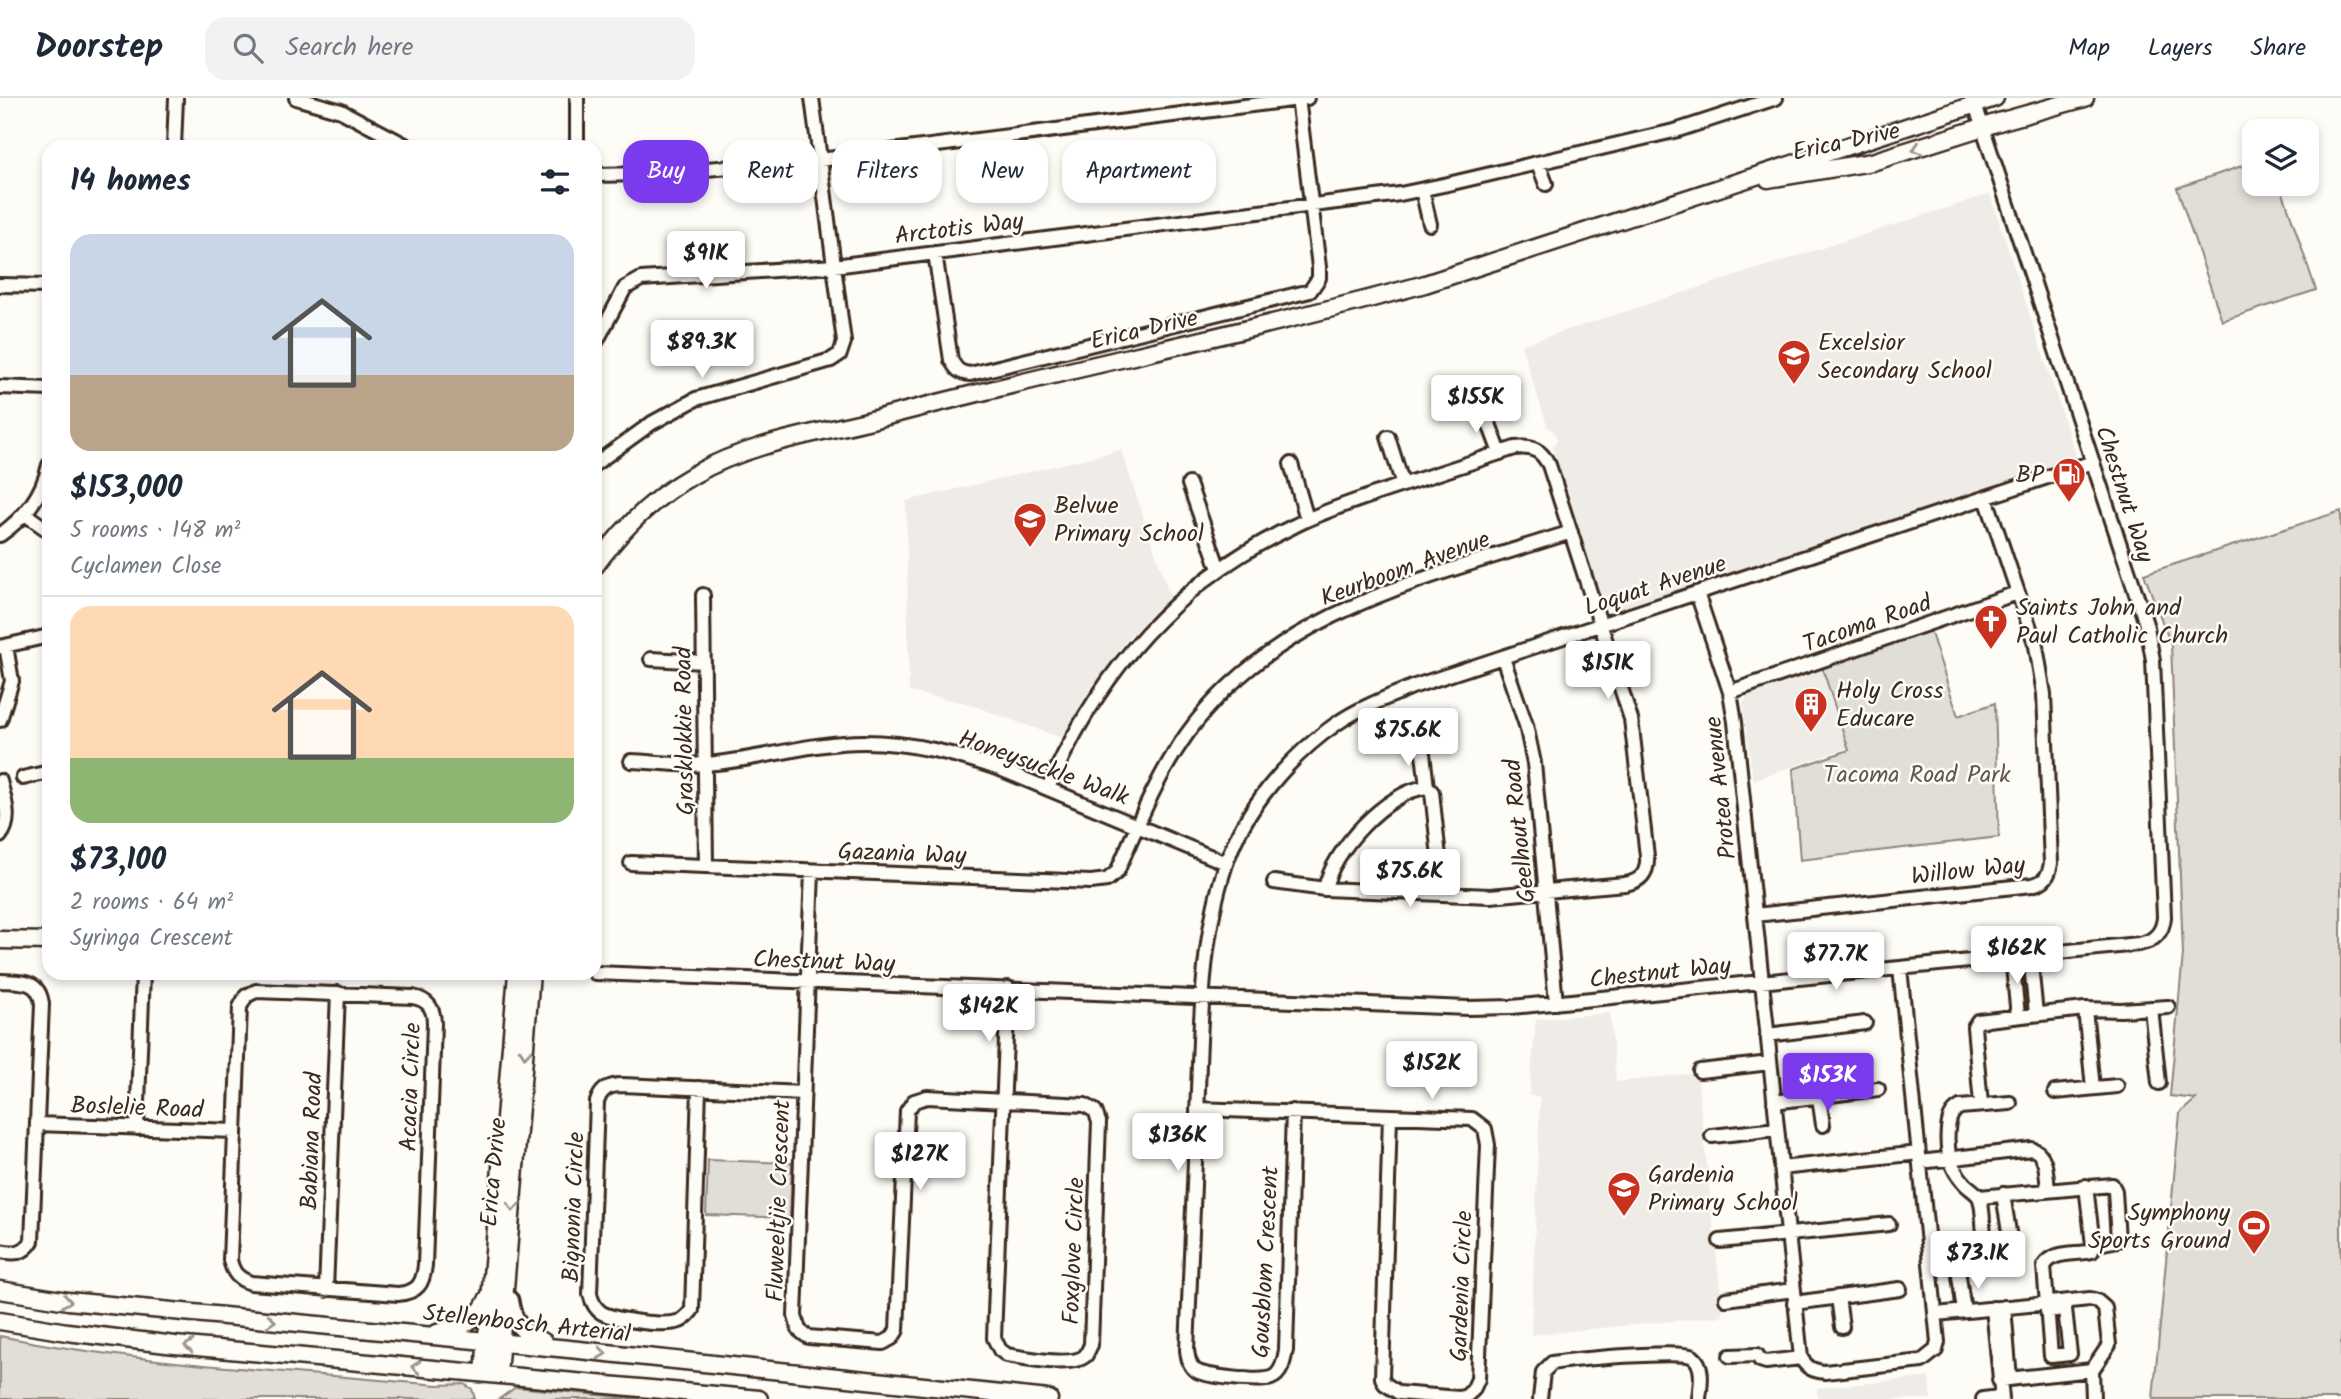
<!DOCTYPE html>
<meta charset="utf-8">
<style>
:root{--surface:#fff;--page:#f2f2f3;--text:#1f2937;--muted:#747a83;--line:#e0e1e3;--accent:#7c3aed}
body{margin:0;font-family:Kalam,sans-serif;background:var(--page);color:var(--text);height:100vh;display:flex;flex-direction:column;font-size:26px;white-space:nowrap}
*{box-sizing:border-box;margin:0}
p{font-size:23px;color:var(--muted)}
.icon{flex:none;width:38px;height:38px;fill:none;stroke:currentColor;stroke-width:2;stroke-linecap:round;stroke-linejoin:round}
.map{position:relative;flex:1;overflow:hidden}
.drawer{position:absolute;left:42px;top:42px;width:560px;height:840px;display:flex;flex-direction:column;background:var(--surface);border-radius:21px;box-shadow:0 4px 10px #0003}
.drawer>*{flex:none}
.hud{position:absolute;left:623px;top:42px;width:665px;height:63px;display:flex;gap:14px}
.buttons{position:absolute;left:2242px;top:21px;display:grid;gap:14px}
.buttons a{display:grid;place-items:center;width:77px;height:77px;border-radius:14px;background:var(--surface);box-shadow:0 4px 10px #0003;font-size:35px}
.price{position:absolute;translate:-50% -60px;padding:0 16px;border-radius:7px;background:#fff;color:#222;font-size:23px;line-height:46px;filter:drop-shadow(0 2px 4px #0008)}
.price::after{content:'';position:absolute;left:50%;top:42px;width:21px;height:16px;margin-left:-10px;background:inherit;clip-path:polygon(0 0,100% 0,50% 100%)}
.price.on{background:var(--accent);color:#fff}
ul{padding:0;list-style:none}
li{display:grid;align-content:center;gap:14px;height:371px;padding:0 28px}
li+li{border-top:2px solid var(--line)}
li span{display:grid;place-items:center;height:217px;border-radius:21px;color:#555}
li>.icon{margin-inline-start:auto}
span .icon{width:126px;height:126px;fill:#fffc;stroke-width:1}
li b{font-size:30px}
h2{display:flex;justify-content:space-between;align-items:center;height:84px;padding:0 28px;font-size:30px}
.tag{padding:0 24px;border-radius:21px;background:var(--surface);box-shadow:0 4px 10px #0003;font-size:24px;line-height:63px}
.tag.on{background:var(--accent);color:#fff}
header{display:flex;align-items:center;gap:42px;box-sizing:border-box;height:98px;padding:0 35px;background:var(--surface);border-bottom:2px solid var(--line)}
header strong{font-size:33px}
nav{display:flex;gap:38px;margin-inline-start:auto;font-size:24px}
.search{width:490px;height:63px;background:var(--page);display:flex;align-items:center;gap:18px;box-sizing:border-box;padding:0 24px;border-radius:21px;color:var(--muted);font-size:26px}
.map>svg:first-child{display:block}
</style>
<header>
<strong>Doorstep</strong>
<div class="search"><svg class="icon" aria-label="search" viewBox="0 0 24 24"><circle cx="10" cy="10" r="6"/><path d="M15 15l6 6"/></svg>Search here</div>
<nav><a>Map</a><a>Layers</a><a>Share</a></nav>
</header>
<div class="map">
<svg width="2341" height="1301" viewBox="0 0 2341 1301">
<rect width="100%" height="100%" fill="#fdfcf7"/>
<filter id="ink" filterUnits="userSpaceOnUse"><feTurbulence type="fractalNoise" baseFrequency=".0143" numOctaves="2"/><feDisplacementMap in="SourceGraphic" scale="14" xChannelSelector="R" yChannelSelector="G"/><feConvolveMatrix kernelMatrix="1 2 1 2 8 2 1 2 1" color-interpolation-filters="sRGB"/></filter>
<g filter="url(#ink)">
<path fill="#efece7" d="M1990,96L2078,364L1613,513L1604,509L1552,348L1554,347L1557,341L1554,333L1548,330L1521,247Z
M1121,352L1170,498L1128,540L1087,596L1061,640L963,604L909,594L906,403Z
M1821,571L1847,650L1753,682L1743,605L1749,596Z
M1610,915L1616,984L1697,975L1723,1218L1531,1237L1540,999L1529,998L1536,921Z
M1929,1279L1931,1301H1818L1817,1290Z"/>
<path fill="#e1ded7" stroke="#8e847a" stroke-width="2" d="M2254,64V86H2280L2316,192L2222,223L2177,90Z
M2341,413V1301H2153L2180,1015L2196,1001L2170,998L2183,856L2171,547L2144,476Z
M1928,526L1958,618L1995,605L1999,739L1800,762L1793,671L1849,652L1820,563Z
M708,1062L792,1065L790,1120L706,1117Z
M0,1238C141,1267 293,1273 437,1287L464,1286L472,1291L475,1301H0Z
M516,1289L640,1301H499Z"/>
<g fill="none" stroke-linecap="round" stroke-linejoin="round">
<defs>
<path id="minor" d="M296,0L341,13L409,49
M174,49L176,0
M577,49V0
M1538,65L1546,86
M595,77L643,76L820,62L1307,0
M1422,92L1430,126
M935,155L951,262C956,271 959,275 970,276L1310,193L1319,180V169L1298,0
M0,187L49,188
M595,246L625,190L641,181L834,168L1400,96L1448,86L1678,32L1776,0
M0,289L49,291
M1482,307L1500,355
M1388,339L1403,387
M595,366L652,325L696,301L831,262L840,256L844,244L812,0
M1291,366L1307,421
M1189,386L1219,471
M25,416L49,433
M0,437C25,419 42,398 49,367
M1697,495L1730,594L1735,624L1801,1260C1807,1270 1813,1273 1825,1274L1922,1263L1936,1252L1938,1244L1900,870
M703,497L706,768
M0,549L49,538
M1503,560L1526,627L1534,665L1556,905
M651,561L704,564
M1730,594L2017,495
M0,622L12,583L6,548
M1422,647L1427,689L1432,694L1443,796
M631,663C655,664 681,668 706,666C759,662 811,644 864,644C911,644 956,656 1000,671L1226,765
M23,680L49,674
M0,683C4,700 13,722 0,738
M1048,690C1100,572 1176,484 1294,428C1321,414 1350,405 1378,395C1424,380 1470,365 1515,350C1533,348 1541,352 1549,367L1631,621L1647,758C1648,774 1642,783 1625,786L1490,798L1325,791L1274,784
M631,765L1091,784L1107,782L1117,774C1138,726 1157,678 1187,636C1276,511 1433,479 1571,434
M812,773L795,1218L799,1232L808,1239L883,1245L892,1240L897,1232L907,1013L914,1003L927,999L1085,1007L1095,1013L1099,1024L1091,1247C1089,1250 1088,1254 1086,1257C1074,1270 1024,1260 1007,1257L1000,1252L994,1240L1008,890
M1325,791C1332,753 1387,693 1427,689
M1755,817L2032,787C2045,784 2049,778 2051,765L2044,596L2036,548L1986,400
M2030,857L2036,916
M2012,859L2018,918
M595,875L1468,910L1512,909L2138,846C2154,844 2163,834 2164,819L2153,562L2147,529L1973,0
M0,883C21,884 39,881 42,906L32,1143C24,1156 14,1156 0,1153
M256,893L413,899C429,902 434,911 434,926L425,1167C423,1186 418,1194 398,1196L251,1185C238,1181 233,1175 230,1162L240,909L246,898Z
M2151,910L2159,985
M2085,911L2093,990
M1767,937L1865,925
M1700,973L1770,965
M699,990L692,1212C688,1217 685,1221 680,1223C665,1229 616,1222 602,1215C595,1211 592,1204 590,1196L597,1004C601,991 609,987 622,987L803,995
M2055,994L2117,988
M1819,999L1823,1027
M1774,1004L1878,991
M1981,1006L1974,929L1978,923L2085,911L2121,912L2168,909
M1197,1011L1472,1021L1485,1031L1488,1047L1478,1281L1473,1292L1465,1299L1459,1300L1399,1295L1385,1286L1382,1280L1390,1018
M1293,1013L1286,1252C1284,1262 1282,1276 1271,1280C1260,1284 1204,1279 1195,1272C1189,1267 1188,1260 1187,1252C1191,1166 1194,1079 1198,992C1201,917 1202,838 1226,766C1244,711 1289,659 1336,626C1359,610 1386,600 1412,589L2093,364
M37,1026L235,1033
M137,1030L143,875
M1712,1038L1777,1031
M1920,1064L2032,1051C2048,1056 2046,1078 2048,1092
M1781,1070L1919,1055
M2003,1096L2011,1147L2005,1153L1988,1154C1981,1138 1985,1118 1980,1101C1978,1095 1970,1091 1965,1086C1950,1070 1946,1053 1948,1031C1949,1021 1951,1014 1960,1009L2010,1005
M1979,1099L2112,1087L2115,1093L2118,1142L2093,1147
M1720,1143L1889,1126
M1959,1178L1964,1213
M326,1192L338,895
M1838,1199L1842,1229
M1726,1201L1793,1192
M1794,1205L1900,1191
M2004,1209L2010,1281
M1993,1210L2002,1301
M2047,1213L2065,1211L2070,1256L2051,1258L2044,1168C2054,1152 2075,1157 2092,1153L2093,1147L2086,1088
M1936,1216L2090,1201L2097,1203L2105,1210L2109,1247L2092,1272L2093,1301
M1730,1258L1757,1257L1760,1262L1766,1264L1801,1260
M1999,1282L2092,1272
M1540,1301L1543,1274L1552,1265C1570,1262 1683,1251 1693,1259C1705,1268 1700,1289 1699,1301
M1983,1301L2000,1299"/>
<path id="major" d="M1768,81L1872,64L2002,23L2085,0
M595,468C622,431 655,398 695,376C753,343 823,335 887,318C1065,271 1247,235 1425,186L1995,0
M0,842L49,843
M0,1192L68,1203L569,1251L1049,1301
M510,1202C513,1225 523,1236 544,1244
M0,1223L67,1234L175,1247L759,1301
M437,1235C459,1230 479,1223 488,1200
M484,1275L517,875
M498,1276L531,875"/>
</defs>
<use href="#minor" stroke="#3b2a1e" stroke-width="18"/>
<use href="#major" stroke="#3b2a1e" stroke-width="21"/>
<use href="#minor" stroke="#fdfcf7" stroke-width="12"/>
<use href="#major" stroke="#fdfcf7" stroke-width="16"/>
</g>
<defs><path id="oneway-chevron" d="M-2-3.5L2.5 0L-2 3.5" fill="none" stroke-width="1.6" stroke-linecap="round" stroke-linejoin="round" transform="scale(1.75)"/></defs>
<g stroke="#9c938a">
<use href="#oneway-chevron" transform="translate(1917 51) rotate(162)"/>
<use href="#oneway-chevron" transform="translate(525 955) rotate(94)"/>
<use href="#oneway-chevron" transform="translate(513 1109) rotate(95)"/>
<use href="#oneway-chevron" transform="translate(67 1203) rotate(8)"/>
<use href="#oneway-chevron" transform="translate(271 1223) rotate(5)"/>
<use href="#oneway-chevron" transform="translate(189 1248) rotate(-175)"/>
<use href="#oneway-chevron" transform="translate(602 1255) rotate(6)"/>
<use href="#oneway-chevron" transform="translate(416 1269) rotate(-175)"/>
</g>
</g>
<defs>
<symbol id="school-pin" viewBox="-11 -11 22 30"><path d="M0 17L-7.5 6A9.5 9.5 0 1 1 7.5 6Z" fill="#c8321e" stroke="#fdfcf7"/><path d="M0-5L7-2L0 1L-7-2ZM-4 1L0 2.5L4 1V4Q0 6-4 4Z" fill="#fff"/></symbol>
<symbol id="fuel-pin" viewBox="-11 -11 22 30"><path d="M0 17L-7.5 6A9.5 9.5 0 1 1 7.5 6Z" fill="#c8321e" stroke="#fdfcf7"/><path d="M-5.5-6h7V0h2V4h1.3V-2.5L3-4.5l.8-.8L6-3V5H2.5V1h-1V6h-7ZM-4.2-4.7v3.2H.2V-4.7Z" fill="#fff"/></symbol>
<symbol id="church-pin" viewBox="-11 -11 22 30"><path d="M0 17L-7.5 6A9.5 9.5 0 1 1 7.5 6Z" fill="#c8321e" stroke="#fdfcf7"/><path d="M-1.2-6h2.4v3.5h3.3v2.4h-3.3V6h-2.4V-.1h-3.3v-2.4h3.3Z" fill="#fff"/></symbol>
<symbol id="building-pin" viewBox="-11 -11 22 30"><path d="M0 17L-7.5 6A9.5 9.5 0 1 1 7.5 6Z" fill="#c8321e" stroke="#fdfcf7"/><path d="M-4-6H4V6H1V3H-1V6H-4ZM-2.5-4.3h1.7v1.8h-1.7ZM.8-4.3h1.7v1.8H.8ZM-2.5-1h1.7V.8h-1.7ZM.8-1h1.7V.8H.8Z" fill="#fff"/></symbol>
<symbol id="stadium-pin" viewBox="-11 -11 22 30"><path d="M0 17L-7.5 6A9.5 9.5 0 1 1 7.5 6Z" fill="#c8321e" stroke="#fdfcf7"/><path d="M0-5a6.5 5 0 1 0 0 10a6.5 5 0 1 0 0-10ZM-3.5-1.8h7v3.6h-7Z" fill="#fff"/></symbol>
</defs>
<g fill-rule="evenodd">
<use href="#school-pin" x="1775" y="239" width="38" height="52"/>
<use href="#fuel-pin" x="2050" y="357" width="38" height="52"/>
<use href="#school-pin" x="1011" y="402" width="38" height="52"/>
<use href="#church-pin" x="1972" y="504" width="38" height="52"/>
<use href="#building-pin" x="1792" y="587" width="38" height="52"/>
<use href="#school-pin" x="1605" y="1071" width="38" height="52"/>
<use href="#stadium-pin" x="2235" y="1109" width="38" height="52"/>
</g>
<g text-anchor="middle" stroke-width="5" stroke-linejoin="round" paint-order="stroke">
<g font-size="24" fill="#3b2a1e" stroke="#fdfcf7">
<text transform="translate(1846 43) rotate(-12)" y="8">Erica Drive</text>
<text transform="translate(959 130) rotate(-7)" y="8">Arctotis Way</text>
<text transform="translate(1144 231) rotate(-13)" y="8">Erica Drive</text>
<text transform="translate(2125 396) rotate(72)" y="8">Chestnut Way</text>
<text transform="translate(1405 470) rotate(-20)" y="8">Keurboom Avenue</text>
<text transform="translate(1655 487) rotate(-18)" y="8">Loquat Avenue</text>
<text transform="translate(1867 525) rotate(-19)" y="8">Tacoma Road</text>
<text transform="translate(684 633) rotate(-91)" y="8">Grasklokkie Road</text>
<text transform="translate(1044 669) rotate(20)" y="8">Honeysuckle Walk</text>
<text transform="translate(1720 690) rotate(-96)" y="8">Protea Avenue</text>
<text transform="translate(1519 733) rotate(-96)" y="8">Geelhout Road</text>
<text transform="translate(902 755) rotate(2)" y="8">Gazania Way</text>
<text transform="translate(1968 772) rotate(-6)" y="8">Willow Way</text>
<text transform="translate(824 863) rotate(2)" y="8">Chestnut Way</text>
<text transform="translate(1660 874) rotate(-6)" y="8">Chestnut Way</text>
<text transform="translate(410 989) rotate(-88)" y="8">Acacia Circle</text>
<text transform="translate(137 1009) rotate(2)" y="8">Boslelie Road</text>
<text transform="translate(311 1043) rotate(-88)" y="8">Babiana Road</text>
<text transform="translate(493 1074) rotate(-85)" y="8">Erica Drive</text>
<text transform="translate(778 1103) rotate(-88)" y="8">Fluweeltjie Crescent</text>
<text transform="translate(573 1109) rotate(-88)" y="8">Bignonia Circle</text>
<text transform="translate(1073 1153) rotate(-88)" y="8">Foxglove Circle</text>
<text transform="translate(1265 1164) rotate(-87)" y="8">Gousblom Crescent</text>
<text transform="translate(1461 1188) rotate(-88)" y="8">Gardenia Circle</text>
<text transform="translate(527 1225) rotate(6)" y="8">Stellenbosch Arterial</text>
</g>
<g font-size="24" fill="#3b2a1e" stroke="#fdfcf7" text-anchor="start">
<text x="1818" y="252">Excelsior<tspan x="1818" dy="28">Secondary School</tspan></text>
<text x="2044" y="384" text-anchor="end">BP</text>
<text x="1054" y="415">Belvue<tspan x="1054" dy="28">Primary School</tspan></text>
<text x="2016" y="517">Saints John and<tspan x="2016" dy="28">Paul Catholic Church</tspan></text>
<text x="1836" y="600">Holy Cross<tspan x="1836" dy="28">Educare</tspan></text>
<text x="1648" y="1084">Gardenia<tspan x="1648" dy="28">Primary School</tspan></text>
<text x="2230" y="1122" text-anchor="end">Symphony<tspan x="2230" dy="28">Sports Ground</tspan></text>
</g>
<g font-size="24" fill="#64574c" stroke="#fdfcf7">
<text x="1917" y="684">Tacoma Road Park</text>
</g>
</g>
</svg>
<div class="buttons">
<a><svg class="icon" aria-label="layers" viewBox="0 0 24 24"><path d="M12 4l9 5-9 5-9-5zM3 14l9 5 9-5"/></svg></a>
</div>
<b class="price" style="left:706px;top:193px">$91K</b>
<b class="price" style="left:702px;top:282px">$89.3K</b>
<b class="price" style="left:1476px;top:337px">$155K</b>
<b class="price" style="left:1608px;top:603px">$151K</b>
<b class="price" style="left:1408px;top:670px">$75.6K</b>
<b class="price" style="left:1410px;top:811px">$75.6K</b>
<b class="price" style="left:2017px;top:888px">$162K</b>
<b class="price" style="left:1836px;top:894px">$77.7K</b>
<b class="price" style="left:989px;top:946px">$142K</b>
<b class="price" style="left:1432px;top:1003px">$152K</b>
<b class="price on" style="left:1828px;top:1015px">$153K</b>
<b class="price" style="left:1178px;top:1075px">$136K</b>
<b class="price" style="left:920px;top:1094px">$127K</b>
<b class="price" style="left:1978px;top:1193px">$73.1K</b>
<div class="hud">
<a class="tag on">Buy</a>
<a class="tag">Rent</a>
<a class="tag">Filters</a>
<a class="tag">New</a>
<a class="tag">Apartment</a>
</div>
<section class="drawer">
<h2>14 homes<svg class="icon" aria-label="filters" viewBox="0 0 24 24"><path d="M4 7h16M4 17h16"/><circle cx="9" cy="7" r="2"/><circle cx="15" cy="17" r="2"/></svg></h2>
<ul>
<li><span style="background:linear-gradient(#c9d6e8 65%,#b9a48a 0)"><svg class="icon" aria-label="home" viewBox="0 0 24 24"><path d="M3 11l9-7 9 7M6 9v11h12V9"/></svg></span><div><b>$153,000</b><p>5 rooms · 148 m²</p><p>Cyclamen Close</p></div></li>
<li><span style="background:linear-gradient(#ffd9b3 70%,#8fb573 0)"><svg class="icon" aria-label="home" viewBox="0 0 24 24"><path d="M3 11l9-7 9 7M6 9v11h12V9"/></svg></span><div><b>$73,100</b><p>2 rooms · 64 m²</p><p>Syringa Crescent</p></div></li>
</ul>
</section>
</div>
